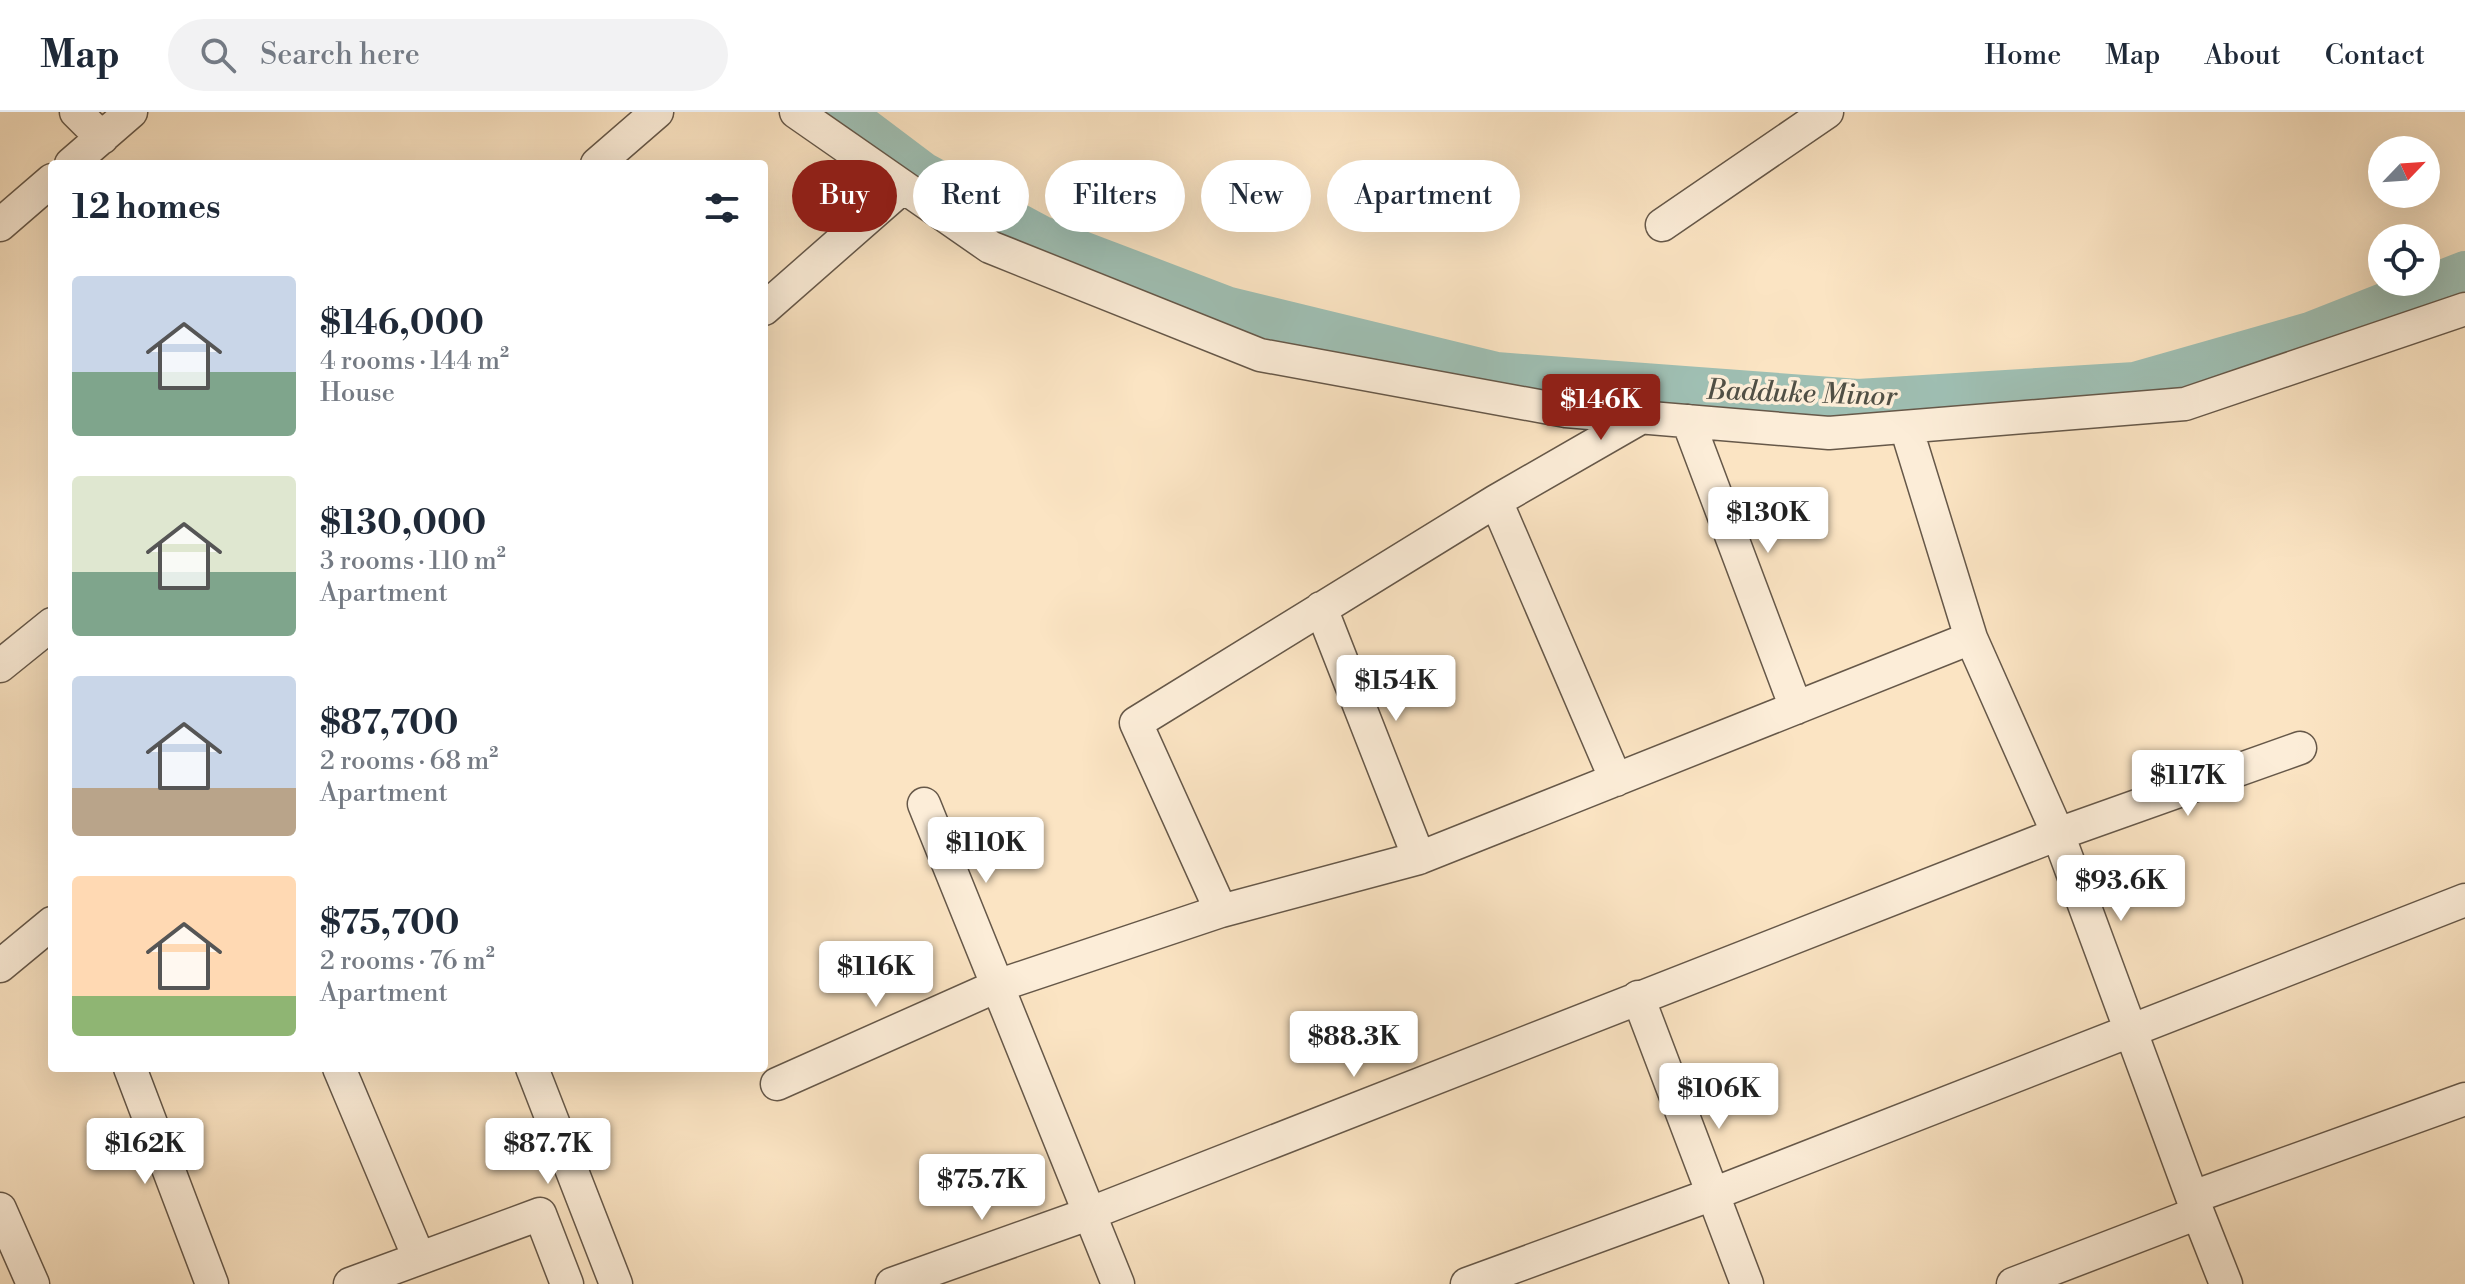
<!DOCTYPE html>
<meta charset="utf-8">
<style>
:root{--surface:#fff;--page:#f2f2f3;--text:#1f2937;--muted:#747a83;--line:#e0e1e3;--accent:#8f2418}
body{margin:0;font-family:"Libre Bodoni",serif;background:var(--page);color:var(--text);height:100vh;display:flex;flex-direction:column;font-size:30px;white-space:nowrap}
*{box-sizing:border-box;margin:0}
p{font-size:26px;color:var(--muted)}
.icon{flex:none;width:44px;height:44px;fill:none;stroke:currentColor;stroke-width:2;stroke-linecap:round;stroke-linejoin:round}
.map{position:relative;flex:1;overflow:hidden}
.sheet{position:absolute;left:48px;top:48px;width:720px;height:912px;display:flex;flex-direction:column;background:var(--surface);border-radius:8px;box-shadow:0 8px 32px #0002}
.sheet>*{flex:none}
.hud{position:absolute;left:792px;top:48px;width:760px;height:72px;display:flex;gap:16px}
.needle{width:52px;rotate:65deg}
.fabs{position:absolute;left:2368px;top:24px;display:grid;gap:16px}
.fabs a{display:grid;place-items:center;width:72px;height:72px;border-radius:50%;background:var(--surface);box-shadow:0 8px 32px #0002;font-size:40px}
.price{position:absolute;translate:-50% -68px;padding:0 18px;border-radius:8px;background:#fff;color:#222;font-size:26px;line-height:52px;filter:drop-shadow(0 2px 4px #0008)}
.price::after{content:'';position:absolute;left:50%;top:48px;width:24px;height:18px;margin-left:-12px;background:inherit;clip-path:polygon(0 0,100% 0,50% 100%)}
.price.on{background:var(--accent);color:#fff}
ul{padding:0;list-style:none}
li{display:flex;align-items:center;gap:24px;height:200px;padding:0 24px}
li span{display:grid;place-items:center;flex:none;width:224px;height:160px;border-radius:8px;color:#555}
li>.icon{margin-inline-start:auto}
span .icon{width:96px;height:96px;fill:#fffc;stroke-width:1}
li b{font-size:34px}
h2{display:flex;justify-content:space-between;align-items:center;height:96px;padding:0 24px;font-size:34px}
.chip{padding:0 28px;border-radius:36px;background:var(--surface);box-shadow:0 8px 32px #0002;font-size:28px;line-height:72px}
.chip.on{background:var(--accent);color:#fff}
header{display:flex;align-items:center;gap:48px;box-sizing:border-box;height:112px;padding:0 40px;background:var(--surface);border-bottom:2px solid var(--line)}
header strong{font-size:38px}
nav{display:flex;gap:44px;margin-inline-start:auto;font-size:28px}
.search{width:560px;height:72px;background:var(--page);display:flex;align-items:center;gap:20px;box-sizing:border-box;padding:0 28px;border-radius:44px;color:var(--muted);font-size:30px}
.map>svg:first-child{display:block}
</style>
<header>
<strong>Map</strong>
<div class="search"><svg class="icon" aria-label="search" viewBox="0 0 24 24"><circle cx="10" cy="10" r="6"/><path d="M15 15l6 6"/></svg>Search here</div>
<nav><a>Home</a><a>Map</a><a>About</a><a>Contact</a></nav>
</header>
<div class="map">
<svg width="2465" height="1172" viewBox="0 0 2465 1172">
<rect width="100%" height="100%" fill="#fbe4c3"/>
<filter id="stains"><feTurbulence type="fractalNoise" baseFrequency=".0025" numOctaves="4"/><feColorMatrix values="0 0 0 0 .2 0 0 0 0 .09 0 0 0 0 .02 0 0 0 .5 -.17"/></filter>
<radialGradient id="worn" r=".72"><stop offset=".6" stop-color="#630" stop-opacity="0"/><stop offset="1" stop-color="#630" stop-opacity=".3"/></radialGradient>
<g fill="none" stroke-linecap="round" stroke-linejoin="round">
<path stroke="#9fbfb3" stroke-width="42" d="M842,0L923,61L1040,124L1229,196L1496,261L1858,288L2135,271L2310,221L2465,160"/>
<defs>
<path id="street" d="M76,0L102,26
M796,0L990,135L1260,243L1566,299L1829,321L2185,292L2465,197
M71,52L131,0
M597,52L657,0
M0,113L52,68
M1662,113L1827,0
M764,197L903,75
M1688,309L1796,596
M1906,315L1971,526L2058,722L2198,1101L2013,1172
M1496,389L1642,305
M1321,496L1419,746
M0,554L52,512
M924,692L1118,1172
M1221,799L1136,611L1496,389L1616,668
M0,854L52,811
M1638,885L1747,1172
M130,956L212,1172
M339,956L419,1146
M532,956L616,1172
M777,972L997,874L1221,799L1419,746L1971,526
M2193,1085L2465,987
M0,1097L33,1172
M2198,1101L2226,1172
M350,1172L540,1102L567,1172
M892,1172L1091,1101L2058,722L2300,636
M1467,1172L1713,1082L2465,788"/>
</defs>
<use href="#street" stroke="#665849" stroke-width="35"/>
<use href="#street" stroke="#fcedd8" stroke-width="32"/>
</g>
<g text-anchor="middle" stroke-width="7" stroke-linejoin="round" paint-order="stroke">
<g font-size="28" font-style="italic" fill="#504f45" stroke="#fcedd8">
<text transform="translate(1802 280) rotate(2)" y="10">Badduke Minor</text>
</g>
</g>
<rect width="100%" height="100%" filter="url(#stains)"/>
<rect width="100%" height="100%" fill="url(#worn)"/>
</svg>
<div class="fabs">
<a><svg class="needle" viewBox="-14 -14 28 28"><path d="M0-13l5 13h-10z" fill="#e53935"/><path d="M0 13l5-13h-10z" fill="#747a83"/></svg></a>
<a><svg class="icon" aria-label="locate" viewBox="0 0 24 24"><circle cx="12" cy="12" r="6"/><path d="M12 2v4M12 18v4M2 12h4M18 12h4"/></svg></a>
</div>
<b class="price on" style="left:1601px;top:330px">$146K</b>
<b class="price" style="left:1768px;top:443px">$130K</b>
<b class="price" style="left:1396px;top:611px">$154K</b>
<b class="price" style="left:2188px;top:706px">$117K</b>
<b class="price" style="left:986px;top:773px">$110K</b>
<b class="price" style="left:2121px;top:811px">$93.6K</b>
<b class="price" style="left:876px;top:897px">$116K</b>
<b class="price" style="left:1354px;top:967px">$88.3K</b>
<b class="price" style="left:1719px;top:1019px">$106K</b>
<b class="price" style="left:145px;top:1074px">$162K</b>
<b class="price" style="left:548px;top:1074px">$87.7K</b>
<b class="price" style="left:982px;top:1110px">$75.7K</b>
<div class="hud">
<a class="chip on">Buy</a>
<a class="chip">Rent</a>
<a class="chip">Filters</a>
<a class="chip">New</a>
<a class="chip">Apartment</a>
</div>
<section class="sheet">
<h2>12 homes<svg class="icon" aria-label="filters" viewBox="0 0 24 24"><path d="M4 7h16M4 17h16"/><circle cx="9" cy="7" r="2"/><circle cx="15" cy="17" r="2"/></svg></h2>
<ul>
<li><span style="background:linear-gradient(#c9d6e8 60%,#7fa58c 0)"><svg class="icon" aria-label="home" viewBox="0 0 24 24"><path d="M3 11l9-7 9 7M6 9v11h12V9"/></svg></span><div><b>$146,000</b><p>4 rooms · 144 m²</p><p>House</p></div></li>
<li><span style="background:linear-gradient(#dfe7d0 60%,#7fa58c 0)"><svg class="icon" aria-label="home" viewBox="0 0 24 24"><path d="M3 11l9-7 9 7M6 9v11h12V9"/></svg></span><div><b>$130,000</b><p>3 rooms · 110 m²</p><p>Apartment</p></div></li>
<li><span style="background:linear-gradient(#c9d6e8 70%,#b9a48a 0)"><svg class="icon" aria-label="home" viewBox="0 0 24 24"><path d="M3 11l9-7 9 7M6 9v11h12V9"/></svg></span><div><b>$87,700</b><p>2 rooms · 68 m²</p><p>Apartment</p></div></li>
<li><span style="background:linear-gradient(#ffd9b3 75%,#8fb573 0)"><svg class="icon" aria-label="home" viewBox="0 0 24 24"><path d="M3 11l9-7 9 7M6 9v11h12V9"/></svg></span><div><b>$75,700</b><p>2 rooms · 76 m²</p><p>Apartment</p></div></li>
</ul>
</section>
</div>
